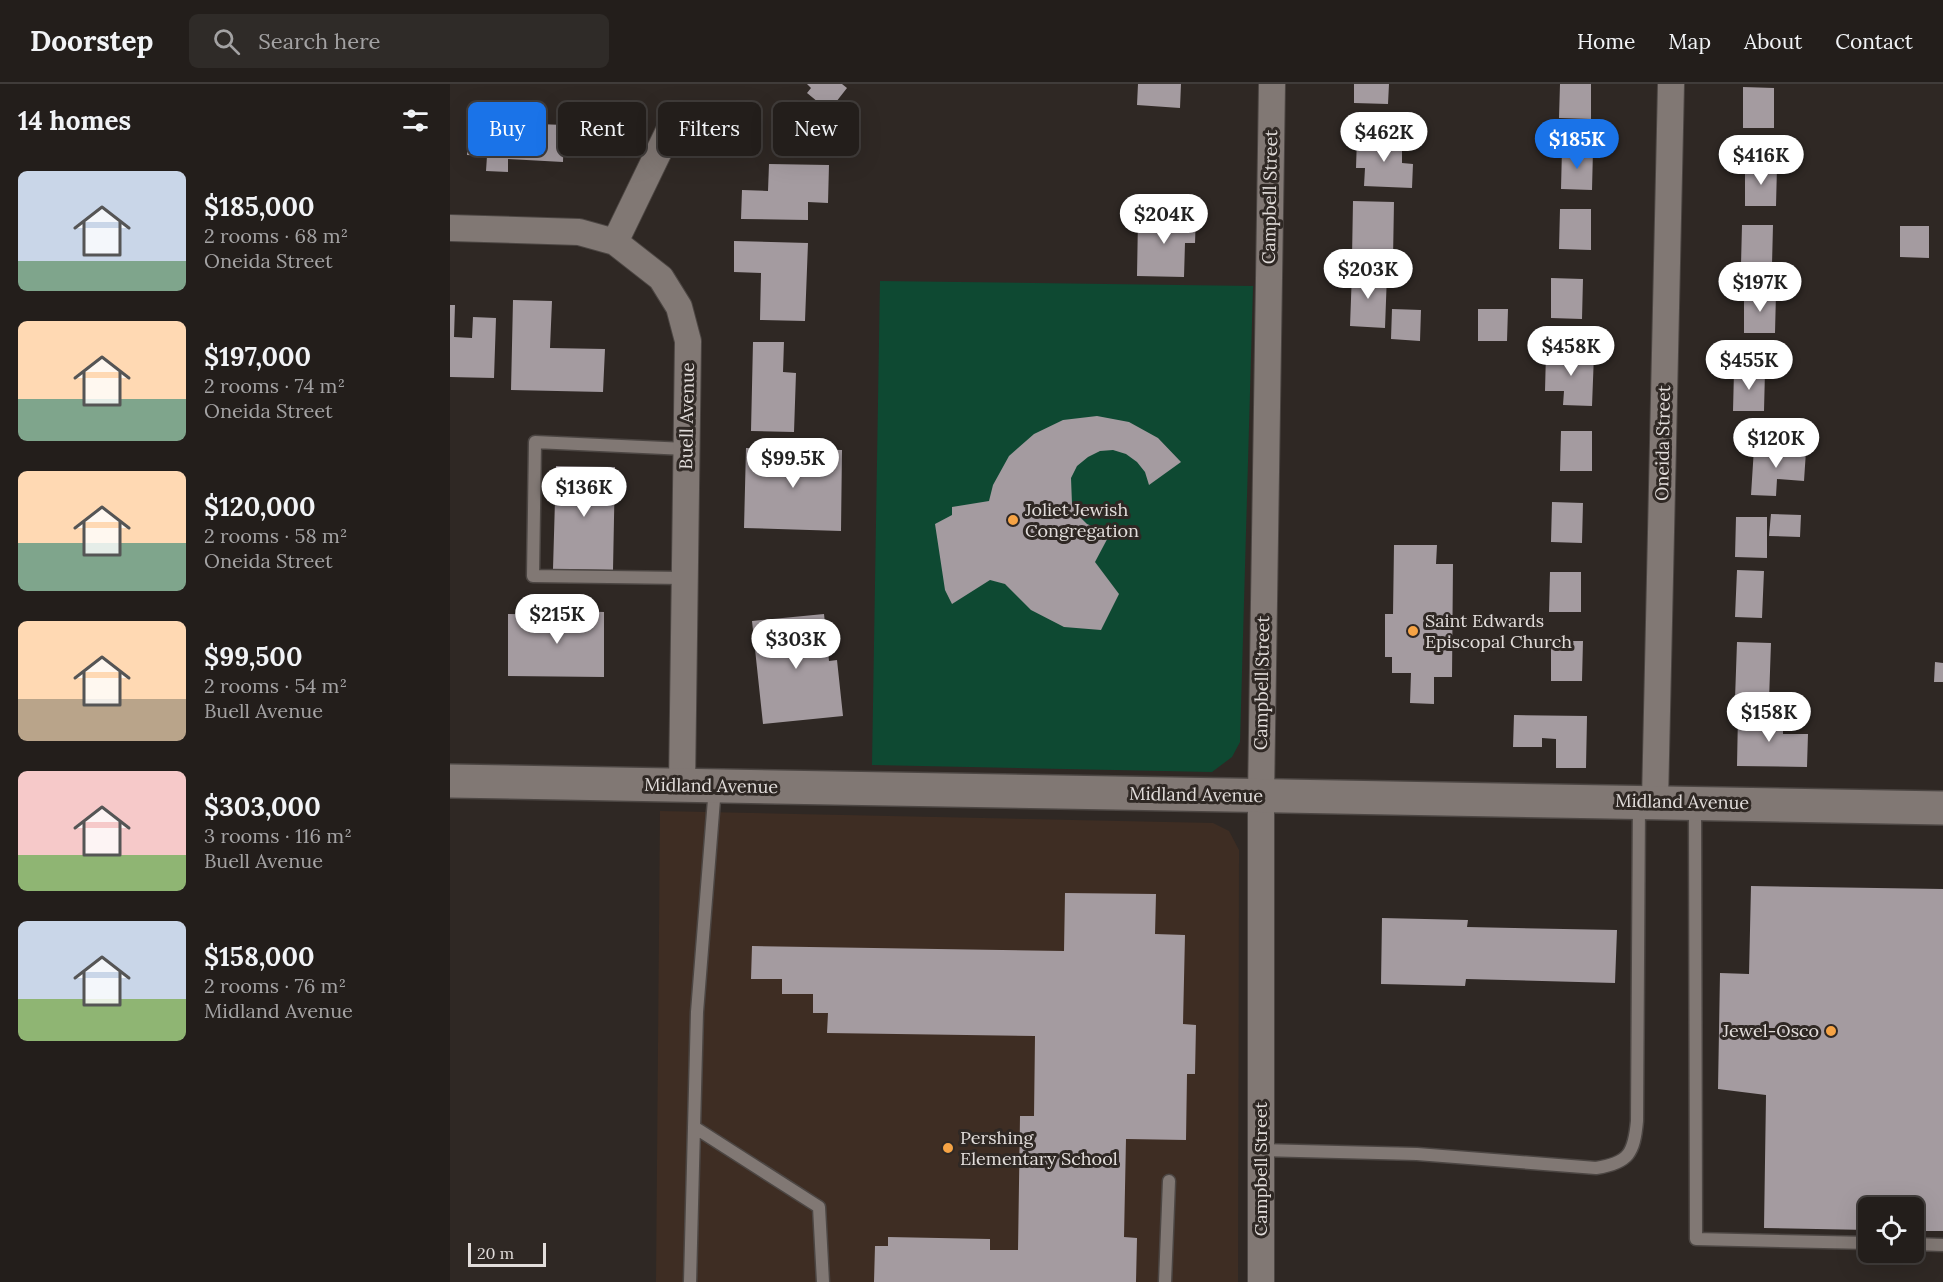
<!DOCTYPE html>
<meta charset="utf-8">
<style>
:root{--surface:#231e1b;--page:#2f2b28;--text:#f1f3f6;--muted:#a3a2a3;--line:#403c3a;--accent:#1a73e8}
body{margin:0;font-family:Lora,serif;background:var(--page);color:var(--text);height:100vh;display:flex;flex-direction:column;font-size:22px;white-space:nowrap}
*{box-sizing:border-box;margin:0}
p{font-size:20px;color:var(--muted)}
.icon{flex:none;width:33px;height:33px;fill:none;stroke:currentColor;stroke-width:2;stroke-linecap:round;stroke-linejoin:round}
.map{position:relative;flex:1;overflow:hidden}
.details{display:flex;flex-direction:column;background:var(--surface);width:450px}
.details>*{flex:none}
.guide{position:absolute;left:18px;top:18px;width:570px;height:54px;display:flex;gap:12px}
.controls{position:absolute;left:1408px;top:1113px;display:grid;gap:12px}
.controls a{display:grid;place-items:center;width:66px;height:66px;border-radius:9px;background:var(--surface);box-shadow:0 6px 24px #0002,0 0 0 2px var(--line);font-size:30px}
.scale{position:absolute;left:18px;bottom:15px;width:78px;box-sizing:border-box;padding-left:6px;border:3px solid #e2dddb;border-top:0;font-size:16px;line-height:21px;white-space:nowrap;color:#e2dddb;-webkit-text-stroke:4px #2f2824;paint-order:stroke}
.price{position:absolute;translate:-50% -51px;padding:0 14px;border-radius:21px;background:#fff;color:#222;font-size:20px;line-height:39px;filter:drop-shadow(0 2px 3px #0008)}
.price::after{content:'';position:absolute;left:50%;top:36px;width:18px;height:14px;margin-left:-9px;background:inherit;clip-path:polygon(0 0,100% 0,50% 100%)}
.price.active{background:var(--accent);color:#fff}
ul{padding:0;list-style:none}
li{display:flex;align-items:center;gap:18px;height:150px;padding:0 18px}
li span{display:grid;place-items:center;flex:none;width:168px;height:120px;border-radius:9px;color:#555}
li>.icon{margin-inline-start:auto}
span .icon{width:72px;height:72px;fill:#fffc;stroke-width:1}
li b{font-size:26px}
h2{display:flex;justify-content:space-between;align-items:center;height:72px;padding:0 18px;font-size:26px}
.pill{padding:0 21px;border-radius:9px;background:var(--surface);box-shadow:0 6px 24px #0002,0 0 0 2px var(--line);font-size:21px;line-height:54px}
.pill.active{background:var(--accent);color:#fff}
header{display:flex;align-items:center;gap:36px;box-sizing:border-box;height:84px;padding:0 30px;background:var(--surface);border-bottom:2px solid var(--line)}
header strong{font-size:28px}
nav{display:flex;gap:33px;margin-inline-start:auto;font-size:21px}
.search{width:420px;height:54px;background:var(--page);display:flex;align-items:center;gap:15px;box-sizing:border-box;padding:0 21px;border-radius:9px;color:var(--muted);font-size:22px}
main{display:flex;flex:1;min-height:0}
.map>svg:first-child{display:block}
</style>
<header>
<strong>Doorstep</strong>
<div class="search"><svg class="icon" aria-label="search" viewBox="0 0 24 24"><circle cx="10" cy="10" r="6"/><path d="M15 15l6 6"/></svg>Search here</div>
<nav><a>Home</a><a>Map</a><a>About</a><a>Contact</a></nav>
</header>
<main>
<section class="details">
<h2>14 homes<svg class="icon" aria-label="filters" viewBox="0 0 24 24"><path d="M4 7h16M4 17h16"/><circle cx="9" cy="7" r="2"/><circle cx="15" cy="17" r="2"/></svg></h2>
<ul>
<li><span style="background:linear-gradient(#c9d6e8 75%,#7fa58c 0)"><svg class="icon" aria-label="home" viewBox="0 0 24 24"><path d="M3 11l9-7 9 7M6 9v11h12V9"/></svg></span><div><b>$185,000</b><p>2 rooms · 68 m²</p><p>Oneida Street</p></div></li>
<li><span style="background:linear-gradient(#ffd9b3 65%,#7fa58c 0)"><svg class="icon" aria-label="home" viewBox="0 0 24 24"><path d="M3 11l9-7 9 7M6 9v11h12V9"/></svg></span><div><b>$197,000</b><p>2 rooms · 74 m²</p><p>Oneida Street</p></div></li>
<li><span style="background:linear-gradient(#ffd9b3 60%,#7fa58c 0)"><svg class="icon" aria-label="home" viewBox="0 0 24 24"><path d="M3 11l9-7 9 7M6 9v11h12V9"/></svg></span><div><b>$120,000</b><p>2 rooms · 58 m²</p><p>Oneida Street</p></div></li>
<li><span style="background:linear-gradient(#ffd9b3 65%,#b9a48a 0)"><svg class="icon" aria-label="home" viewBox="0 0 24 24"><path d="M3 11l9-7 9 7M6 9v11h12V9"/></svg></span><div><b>$99,500</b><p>2 rooms · 54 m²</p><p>Buell Avenue</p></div></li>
<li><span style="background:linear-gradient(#f6c9c9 70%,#8fb573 0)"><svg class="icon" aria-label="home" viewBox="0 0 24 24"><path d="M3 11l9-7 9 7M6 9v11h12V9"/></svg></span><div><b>$303,000</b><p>3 rooms · 116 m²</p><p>Buell Avenue</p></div></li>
<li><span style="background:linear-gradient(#c9d6e8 65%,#8fb573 0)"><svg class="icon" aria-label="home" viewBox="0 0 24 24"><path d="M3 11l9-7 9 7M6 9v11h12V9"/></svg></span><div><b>$158,000</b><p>2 rooms · 76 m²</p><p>Midland Avenue</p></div></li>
</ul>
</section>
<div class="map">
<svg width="1493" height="1198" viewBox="0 0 1493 1198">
<rect width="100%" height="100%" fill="#2f2824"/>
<path fill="#3e2d23" d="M210,727L763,739L779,747L789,766L788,1198H206Z"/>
<path fill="#0e4932" d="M430,197L803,202L790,658L782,673L762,688L422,681Z"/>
<path fill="#a49ba0" d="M357,0H392L397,4L379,27L357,9L361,4Z
M688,0H731L730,24L687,21Z
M904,0H939L938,20L904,19Z
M1110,0H1141V35L1109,34Z
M1293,3L1324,4V44H1293Z
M36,28L61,29V39L114,41L113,78L58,75V88L36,87L37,72L17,71L19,46L35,47Z
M907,54L952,55V79L963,80L962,104L914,102L915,84H906Z
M1112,65L1143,66L1142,106L1111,105Z
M319,80L379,81L378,119L358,118V136L291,135L292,106L318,107Z
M1295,82H1327L1326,122H1295Z
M903,117L944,118L943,175L902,174Z
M1110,125H1141V166L1109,165Z
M727,128L746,129L745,159H735L734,193L687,192L688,134L727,135Z
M1292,141H1323L1322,181H1291Z
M1450,142H1479V174L1450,173Z
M284,157L358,159L355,237L310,236L311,189L284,188Z
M902,188L937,190L935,244L900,242Z
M1101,194L1133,195L1132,235L1101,234Z
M1294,209H1326L1325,249H1294Z
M63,216L102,217L100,264L155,265L153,308L61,306Z
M0,221H5L4,253L22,254L23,233L46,234L44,294L0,293Z
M942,225L971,226L970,257L941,255Z
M1028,225H1058L1057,257H1028Z
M303,258H334L333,288L346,289L344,348L301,347Z
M1096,268L1144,270L1142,322L1113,321L1114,307H1095Z
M1284,287H1315L1314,327H1283Z
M647,332L679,338L708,354L731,378L699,401L695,388L687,378L676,370L663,366L650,367L638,373L627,382L621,394L622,420L628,431L637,440L649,445L662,446L645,478L669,510L651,546L614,543L581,526L555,500L540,496L502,520L495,506L485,440L502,431V423L539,417L543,401L559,372L584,350L613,336Z
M1111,347H1142V387H1110Z
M296,364L392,366L391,447L294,444Z
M1304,364L1356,367L1354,397L1327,395L1326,412L1301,411Z
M106,382L165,383L163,486L103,485Z
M1102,418L1133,419L1132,459L1101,458Z
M1321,430L1351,431L1350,453L1319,452Z
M1286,433H1317V474L1285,473Z
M944,461H987L986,480H1003L1002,593H984V620L960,619L961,589H942V573H935V530H943Z
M1287,486L1314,487L1312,534L1285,533Z
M1100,488H1131V528H1099Z
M127,527L154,528V593L58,592V530L127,531Z
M374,530L379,577L387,576L393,632L313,640L302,537Z
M1101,557H1133L1132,597H1101Z
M1287,558L1321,559L1319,616L1285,615Z
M1485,578L1493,579V598H1484Z
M1288,630L1333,631V650H1358L1357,683L1287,682Z
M1064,631L1137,632L1136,684H1106V655L1092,654V663H1063Z
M1301,802L1493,805V1147H1464V1124H1419V1146L1314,1144L1316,1011L1268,1005L1270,889L1299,890Z
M615,809L706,810L705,850L735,851L733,940L746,941L745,990H737L736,1056L676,1055L674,1153L687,1154L686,1198H424L425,1162H438V1153L540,1155V1166H568L570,1032H584L585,952L377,949L378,929H363V910H332V895H301L302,862L614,867Z
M932,834L1018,836L1017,843L1167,846L1165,899L1016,895L1015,902L931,900Z"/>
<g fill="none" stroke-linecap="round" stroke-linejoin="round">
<defs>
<path id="service" d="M234,494L83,492L85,358L236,365
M1245,722L1246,1155L1419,1159
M244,1043L369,1123L373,1198
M810,1066L967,1070L1146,1084C1179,1079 1184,1069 1187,1037L1189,718
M1464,1160L1493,1161
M240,1198L247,928L265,703
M715,1198L719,1097"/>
<path id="minor" d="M0,144L129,148L165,158L211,194L229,223L238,257L232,701
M165,158L226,32
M1205,717L1221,0
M811,1198V712L822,0"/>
<path id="secondary" d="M0,697L1493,724"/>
</defs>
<use href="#service" stroke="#4c4643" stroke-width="15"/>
<use href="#minor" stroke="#4c4643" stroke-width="28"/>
<use href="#secondary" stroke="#4c4643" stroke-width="36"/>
<use href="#service" stroke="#817874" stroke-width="12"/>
<use href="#minor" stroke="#817874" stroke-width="26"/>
<use href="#secondary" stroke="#817874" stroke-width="33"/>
</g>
<g fill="#f5a345" stroke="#2f2824" stroke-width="2">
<circle cx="563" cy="436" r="6"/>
<circle cx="963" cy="547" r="6"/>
<circle cx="1381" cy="947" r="6"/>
<circle cx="498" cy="1064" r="6"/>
</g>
<g text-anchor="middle" stroke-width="6" stroke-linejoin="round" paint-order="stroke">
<g font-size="18" fill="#e2dddb" stroke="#2f2824">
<text transform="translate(820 113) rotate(-89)" y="6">Campbell Street</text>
<text transform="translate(237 332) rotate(-89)" y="6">Buell Avenue</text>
<text transform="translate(1213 359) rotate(-89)" y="6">Oneida Street</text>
<text transform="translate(812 599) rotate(-89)" y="6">Campbell Street</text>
<text transform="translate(261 702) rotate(1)" y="6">Midland Avenue</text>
<text transform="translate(746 711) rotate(1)" y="6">Midland Avenue</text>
<text transform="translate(1232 718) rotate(1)" y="6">Midland Avenue</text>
<text transform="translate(811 1085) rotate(-90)" y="6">Campbell Street</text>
</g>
<g font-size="18" fill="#e2dddb" stroke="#2f2824" text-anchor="start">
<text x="575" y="432">Joliet Jewish<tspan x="575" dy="21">Congregation</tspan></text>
<text x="975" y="543">Saint Edwards<tspan x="975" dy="21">Episcopal Church</tspan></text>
<text x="1369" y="953" text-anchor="end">Jewel-Osco</text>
<text x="510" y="1060">Pershing<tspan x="510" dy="21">Elementary School</tspan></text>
</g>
</g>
</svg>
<div class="controls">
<a><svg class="icon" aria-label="locate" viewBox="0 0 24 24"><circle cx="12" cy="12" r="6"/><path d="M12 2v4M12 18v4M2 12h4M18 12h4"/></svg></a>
</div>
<div class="scale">20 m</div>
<b class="price" style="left:934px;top:79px">$462K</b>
<b class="price active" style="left:1127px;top:86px">$185K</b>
<b class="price" style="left:1311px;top:102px">$416K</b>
<b class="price" style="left:714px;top:161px">$204K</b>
<b class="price" style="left:918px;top:216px">$203K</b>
<b class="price" style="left:1310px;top:229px">$197K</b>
<b class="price" style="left:1121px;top:293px">$458K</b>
<b class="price" style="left:1299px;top:307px">$455K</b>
<b class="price" style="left:1326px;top:385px">$120K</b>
<b class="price" style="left:343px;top:405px">$99.5K</b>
<b class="price" style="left:134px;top:434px">$136K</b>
<b class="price" style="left:107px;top:561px">$215K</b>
<b class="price" style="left:346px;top:586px">$303K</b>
<b class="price" style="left:1319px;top:659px">$158K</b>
<div class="guide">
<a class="pill active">Buy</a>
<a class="pill">Rent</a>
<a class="pill">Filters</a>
<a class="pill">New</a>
</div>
</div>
</main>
